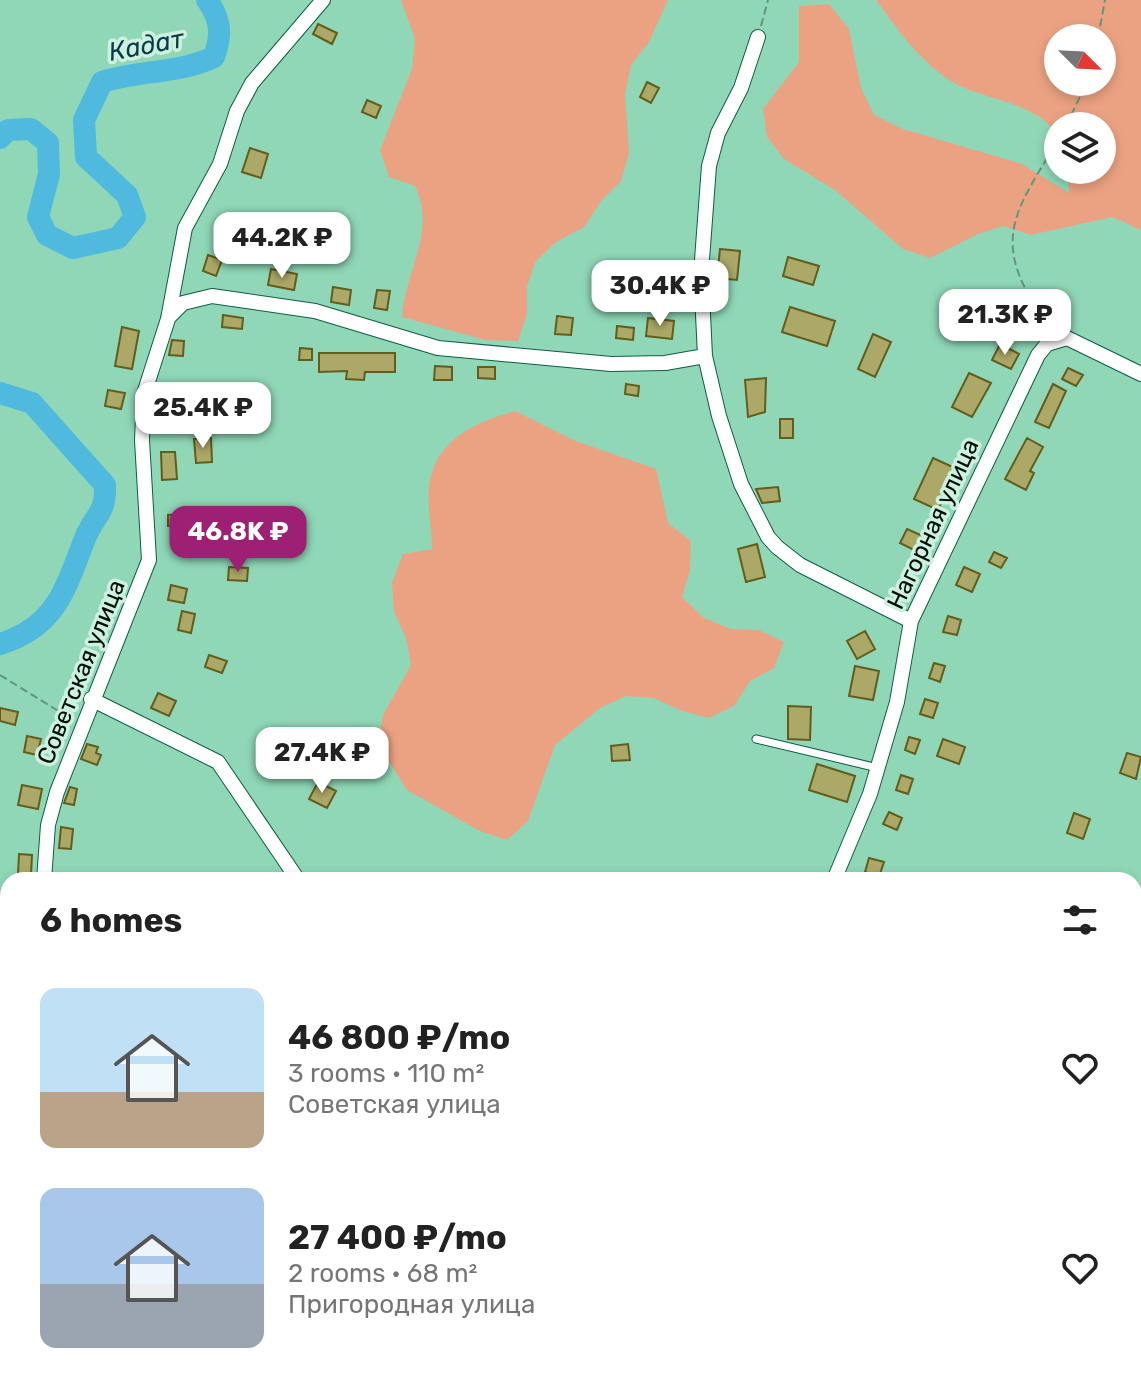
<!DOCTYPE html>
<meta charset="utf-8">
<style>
:root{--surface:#fff;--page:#f6f6f6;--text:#222;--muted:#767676;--accent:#9d2075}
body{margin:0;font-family:Rubik,sans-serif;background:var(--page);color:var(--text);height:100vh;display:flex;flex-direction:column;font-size:30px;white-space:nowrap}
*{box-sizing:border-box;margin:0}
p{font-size:26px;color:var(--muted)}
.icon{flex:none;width:44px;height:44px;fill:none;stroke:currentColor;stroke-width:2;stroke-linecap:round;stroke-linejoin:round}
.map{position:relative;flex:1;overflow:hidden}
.panel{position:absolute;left:0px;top:872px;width:1142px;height:512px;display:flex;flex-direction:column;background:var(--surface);border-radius:24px 24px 0 0;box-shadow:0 4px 12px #0003}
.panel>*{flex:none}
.needle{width:52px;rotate:114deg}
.tools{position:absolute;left:1044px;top:24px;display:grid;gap:16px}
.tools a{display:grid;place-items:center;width:72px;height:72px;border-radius:50%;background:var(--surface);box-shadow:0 4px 12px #0003;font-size:40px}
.price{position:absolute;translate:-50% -68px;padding:0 18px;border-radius:16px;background:#fff;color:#222;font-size:26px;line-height:52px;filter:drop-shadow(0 2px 4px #0008)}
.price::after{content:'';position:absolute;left:50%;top:48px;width:24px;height:18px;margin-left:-12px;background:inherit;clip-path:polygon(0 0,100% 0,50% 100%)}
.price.on{background:var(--accent);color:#fff}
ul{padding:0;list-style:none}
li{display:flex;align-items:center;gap:24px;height:200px;padding:0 40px}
li span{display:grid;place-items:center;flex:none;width:224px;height:160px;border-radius:16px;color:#555}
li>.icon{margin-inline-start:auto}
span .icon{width:96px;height:96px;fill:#fffc;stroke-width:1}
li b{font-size:34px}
h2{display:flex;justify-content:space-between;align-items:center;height:96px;padding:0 40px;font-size:34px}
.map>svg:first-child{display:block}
</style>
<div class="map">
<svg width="1141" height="1384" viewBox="0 0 1141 1384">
<rect width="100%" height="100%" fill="#8fd7b7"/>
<path fill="#eba282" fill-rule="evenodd" d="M401,0H668L649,42L631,65L625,94L629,153L621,181L601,201L584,227L556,242L535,262L527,287V314L518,341L485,340L402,317C405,270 437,232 415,186L389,177L380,150L412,69L415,39Z
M876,0H1141V230L1113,217L1030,235L1003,226L978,234L930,258L903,249L835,190L784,159L767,137L763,109L799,62V6L829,4L849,29L861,88L874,115L903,129L1022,164L1069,193L1068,170H1102V126H1058V137C1042,104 986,100 956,84C922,65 899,31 876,0ZM1102,38V82H1058V38Z
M515,411L573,440L656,469L668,523L691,541L690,570L682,597L704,618L731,629L759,630L784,642L774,668L750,681L734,706L709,718L682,711L654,698L626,696L600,708L555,745L528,821L507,840L480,831L407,790L378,744L383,715L411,665L406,638L394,612L392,583L403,554L432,549C432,529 427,506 429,487C434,440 475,422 515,411Z
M1141,1277V1384H1109L1113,1376H1134V1294Z"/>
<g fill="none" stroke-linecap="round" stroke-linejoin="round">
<path stroke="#4fb9de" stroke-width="22" d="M0,138L8,130L31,129L48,143L49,174L38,217L47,235L73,248L118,238L135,217L127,195L86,157L84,120L102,82C140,70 178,74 214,57C222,35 221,19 207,0
M0,393L32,403L105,485C106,514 96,513 86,536C66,586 58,626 0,644"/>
</g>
<path fill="#aca867" stroke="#635d1b" stroke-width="2" d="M318,24L337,33L332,44L313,34Z
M647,82L659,88L651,103L640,97Z
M367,100L381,106L376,118L362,112Z
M250,148L268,154L261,178L242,172Z
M326,239L339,241L336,259L323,257Z
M720,249L740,251L737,280L717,278Z
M208,255L222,260L216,276L203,271Z
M788,257L819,266L813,285L783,276Z
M271,269L297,274L294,290L268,285Z
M333,287L351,290L349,305L331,302Z
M377,290L390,291L387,310L374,308Z
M790,307L835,321L827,346L782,332Z
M223,315L243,318L242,329L222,327Z
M557,316L573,318L571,335L555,334Z
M648,318L674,321L672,339L646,336Z
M617,326L634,328L633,340L616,338Z
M122,327L139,331L132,369L115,366Z
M873,334L891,342L875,377L858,369Z
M172,340L184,341L183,356L169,355Z
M1000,344L1019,354L1011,369L992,360Z
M300,348L312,349V360H299Z
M319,353H395V372H365L364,380L346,379L347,371L319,372Z
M435,366L452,367V380H434Z
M478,367H495V379L478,378Z
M1068,368L1083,375L1076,386L1062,379Z
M969,373L991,383L972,417L952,407Z
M766,378L765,412L748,417L745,380Z
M626,384L639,386L638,396L625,394Z
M1053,384L1066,391L1049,428L1035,422Z
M157,386H174L173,405L156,404Z
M108,390L125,393L121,409L105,406Z
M780,419H793V438H780Z
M211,438L212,462L196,463L194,439Z
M1027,438L1043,447L1030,471L1034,473L1026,490L1005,479Z
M161,452H175L177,479L162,480Z
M933,458L957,469L938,510L914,499Z
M778,487L780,501L762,503L756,489Z
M186,514V525L168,526V515Z
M907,529L925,537L918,552L900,543Z
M757,544L765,577L746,582L738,549Z
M994,552L1007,558L1001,568L989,562Z
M229,567L248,568L247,581L228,580Z
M964,567L980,574L972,592L956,585Z
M171,585L187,589L184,603L168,600Z
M182,611L195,614L191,633L178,630Z
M948,616L961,620L957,635L943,632Z
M865,631L875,649L857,659L847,641Z
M209,655L227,661L222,673L205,667Z
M934,663L945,666L940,682L929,678Z
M855,666L879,671L873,700L849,696Z
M158,693L176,701L169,716L151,708Z
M925,699L938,703L933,718L920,714Z
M788,706L811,707L810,740L788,739Z
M0,708L18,712L15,725L0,721Z
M27,736L41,739L37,755L24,752Z
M909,737L920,740L915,754L905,750Z
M943,739L965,747L959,764L937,756Z
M87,744L98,747L96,753L101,755L97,765L81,759Z
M628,744L630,760L612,761L611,746Z
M1127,753L1141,757L1136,779L1120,773Z
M817,764L855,776L847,802L809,790Z
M901,775L913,779L908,794L896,790Z
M318,782L336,791L327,808L309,799Z
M22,785L42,789L38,809L18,805Z
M70,787L77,789L74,805L64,803Z
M889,812L902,818L897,830L883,824Z
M1074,813L1090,819L1083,839L1067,833Z
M61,827L73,829L71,849L59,848Z
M19,854L32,855L31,875L18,874Z
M869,858L884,862L879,877L865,872Z"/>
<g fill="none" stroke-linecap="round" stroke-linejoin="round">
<defs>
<path id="lane" d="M756,739L878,768"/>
<path id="street" d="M758,37L741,88L718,133L709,166L701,273L705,356L719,416L741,484L768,537L777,547L800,565L911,621
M168,318L183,303L212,296L315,311L438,348L611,364L665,363L705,356
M91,699L218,762L298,880
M44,880L48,825L57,792L149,560L142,440L144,394L168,319L185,228L220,164L237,111L252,83L323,0
M834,880L870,794L897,702L911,621L1038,355L1047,344L1067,338L1141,374
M1134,943L1141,919
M0,1211L8,1201
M470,1384L473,1376
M673,1384L675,1376"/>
</defs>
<use href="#lane" stroke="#0d5e43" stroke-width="9"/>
<use href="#street" stroke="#0d5e43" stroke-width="16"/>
<path stroke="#60967d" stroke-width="2" stroke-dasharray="8 4" stroke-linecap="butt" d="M761,26L768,0
M1098,38L1105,0
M1066,126L1087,82
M1050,328C991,246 1008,220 1058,141
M0,675L73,720"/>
<use href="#lane" stroke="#fff" stroke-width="7"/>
<use href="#street" stroke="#fff" stroke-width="14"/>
</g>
<g text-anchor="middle" stroke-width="7" stroke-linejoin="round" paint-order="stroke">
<g font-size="24" fill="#001008" stroke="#cdf0df">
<text transform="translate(933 524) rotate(-65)" y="8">Нагорная улица</text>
<text transform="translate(81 672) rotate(-68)" y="8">Советская улица</text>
</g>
<g font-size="26" font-style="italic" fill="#0b3b4b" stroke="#cdf0df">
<text transform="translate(146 45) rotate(-11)" y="9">Кадат</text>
</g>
</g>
</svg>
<div class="tools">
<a><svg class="needle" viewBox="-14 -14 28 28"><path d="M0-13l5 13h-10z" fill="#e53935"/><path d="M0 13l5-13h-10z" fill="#767676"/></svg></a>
<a><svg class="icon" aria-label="layers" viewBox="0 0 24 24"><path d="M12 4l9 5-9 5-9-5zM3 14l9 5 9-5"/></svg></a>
</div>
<b class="price" style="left:282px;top:280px">44.2K ₽</b>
<b class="price" style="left:660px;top:328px">30.4K ₽</b>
<b class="price" style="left:1005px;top:357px">21.3K ₽</b>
<b class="price" style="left:203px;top:450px">25.4K ₽</b>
<b class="price on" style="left:238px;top:574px">46.8K ₽</b>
<b class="price" style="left:322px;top:795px">27.4K ₽</b>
<section class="panel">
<h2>6 homes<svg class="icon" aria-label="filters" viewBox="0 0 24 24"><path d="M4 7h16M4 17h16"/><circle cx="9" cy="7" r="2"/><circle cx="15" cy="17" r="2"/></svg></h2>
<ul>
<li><span style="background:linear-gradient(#bfe0f5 65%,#b9a48a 0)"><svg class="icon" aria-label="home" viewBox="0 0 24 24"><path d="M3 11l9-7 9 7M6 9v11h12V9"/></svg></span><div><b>46 800 ₽/mo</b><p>3 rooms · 110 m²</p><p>Советская улица</p></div><svg class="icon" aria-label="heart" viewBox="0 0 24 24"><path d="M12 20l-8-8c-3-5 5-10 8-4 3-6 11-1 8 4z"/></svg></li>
<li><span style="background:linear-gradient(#a9c7e8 60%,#9aa5b1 0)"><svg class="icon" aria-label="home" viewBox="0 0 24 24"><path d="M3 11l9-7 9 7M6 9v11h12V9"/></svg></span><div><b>27 400 ₽/mo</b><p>2 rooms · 68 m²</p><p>Пригородная улица</p></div><svg class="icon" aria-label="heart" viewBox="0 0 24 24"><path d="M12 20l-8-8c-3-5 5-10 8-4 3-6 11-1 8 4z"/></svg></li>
</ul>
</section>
</div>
